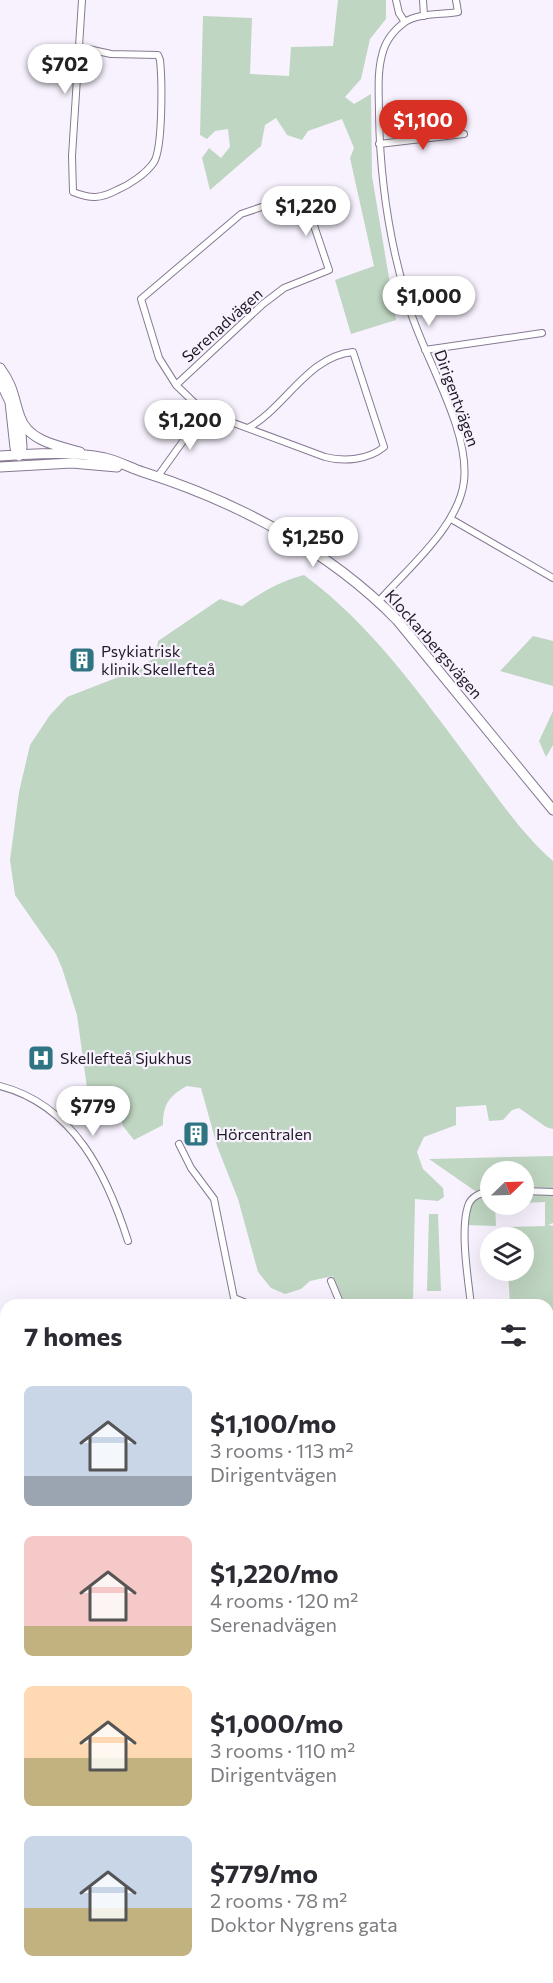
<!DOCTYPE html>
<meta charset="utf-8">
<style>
:root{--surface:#fff;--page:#f2f2f3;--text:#2b2b33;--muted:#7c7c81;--accent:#d93025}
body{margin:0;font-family:Commissioner,sans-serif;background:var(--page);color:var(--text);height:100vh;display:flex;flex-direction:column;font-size:22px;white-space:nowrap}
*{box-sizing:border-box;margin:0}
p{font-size:20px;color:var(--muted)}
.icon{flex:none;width:33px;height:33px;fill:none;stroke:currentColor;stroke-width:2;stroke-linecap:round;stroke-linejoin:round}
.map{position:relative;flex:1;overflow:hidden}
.panel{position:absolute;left:0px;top:1299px;width:554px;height:684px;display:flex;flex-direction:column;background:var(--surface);border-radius:18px 18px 0 0;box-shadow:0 6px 24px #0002}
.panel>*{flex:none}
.needle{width:39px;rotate:67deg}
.buttons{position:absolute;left:480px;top:1161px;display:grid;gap:12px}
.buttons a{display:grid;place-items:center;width:54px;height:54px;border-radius:50%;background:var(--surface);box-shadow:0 6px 24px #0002;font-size:30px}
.price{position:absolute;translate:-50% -51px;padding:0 14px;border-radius:21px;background:#fff;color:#222;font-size:20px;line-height:39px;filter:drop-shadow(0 2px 3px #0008)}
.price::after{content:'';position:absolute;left:50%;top:36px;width:18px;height:14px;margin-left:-9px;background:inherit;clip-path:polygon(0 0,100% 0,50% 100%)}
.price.on{background:var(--accent);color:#fff}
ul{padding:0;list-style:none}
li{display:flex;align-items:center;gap:18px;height:150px;padding:0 24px}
li span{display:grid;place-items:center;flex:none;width:168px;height:120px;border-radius:9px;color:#555}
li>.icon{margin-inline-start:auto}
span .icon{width:72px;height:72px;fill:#fffc;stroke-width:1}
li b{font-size:26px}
h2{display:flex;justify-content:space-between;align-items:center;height:72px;padding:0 24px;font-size:26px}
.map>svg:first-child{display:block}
</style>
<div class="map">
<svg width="553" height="1983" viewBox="0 0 553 1983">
<rect width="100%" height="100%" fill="#f8f2fe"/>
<path fill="#bfd6c2" d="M338,0H386V19L370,39L361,79L345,97L354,104L371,94L372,176L396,320L351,334L335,280L374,266L350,158L354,148L342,119L308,131L302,140L287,135L276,118L265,125L261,146L210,190L202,158L209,148L221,158L230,147L228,129L215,131L207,139L200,135L203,16L252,18L250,74L289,76L291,47L333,46Z
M304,575C373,626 423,698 474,766C498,798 522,834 553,861V1129L546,1127L519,1108L512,1110L503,1120L489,1121L486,1105L456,1107V1125L424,1137L417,1152L423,1169L443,1188L444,1197L438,1201L415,1199L413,1305H345L333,1276L310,1281L301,1289L285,1294L271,1288L258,1272L238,1199L217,1146L201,1088L187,1086C169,1096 163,1104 163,1125L134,1140L123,1126L116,1103L107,1098L97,1099L87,1088L77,1015L62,968L56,954L15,895L10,860L19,792L30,745L50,715L67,697L134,671L156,657L158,641L220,599L242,606C262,592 280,581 304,575Z
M533,636L553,641V686L500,671Z
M553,711V745L546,757L539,741Z
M553,1156V1223L548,1225L553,1226V1328L548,1330V1305H510L508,1271L524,1270V1238L506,1237L505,1227L545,1226V1202L524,1203V1172H490V1204L495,1205L496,1226L465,1225L468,1204L478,1193L429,1159Z
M429,1214H438L441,1291H427Z
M553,1355V1477L548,1463V1358Z
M553,1673V1734L548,1737V1675Z"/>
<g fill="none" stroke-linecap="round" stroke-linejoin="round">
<defs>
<path id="minor" d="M396,0L399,13L405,22
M423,0L424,16
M79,47L111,54L158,55L160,60C162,79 163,147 154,162C146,174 129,185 117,190C100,199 91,199 73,192L72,156L82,0
M379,144L464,134
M425,350L542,333
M176,385L263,304L284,288L329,270L303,193L241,214L141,299L159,358L176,385L204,412L325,457C344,462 368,460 384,447L353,352C308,356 285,408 248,428
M158,476L204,412
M451,519L553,578
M379,601C408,568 459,526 464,481C470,430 425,359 410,310C390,247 380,180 379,114C379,94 377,74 382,55C385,42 394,30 405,22C418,13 441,15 458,12L456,0
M0,1086C74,1105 107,1175 128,1241
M179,1144L191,1168L214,1199L234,1298L251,1305
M524,1191L553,1192
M331,1281L341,1305
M471,1305C468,1279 460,1230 468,1206C471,1196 481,1193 490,1191
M196,1977L198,1983
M321,1977L323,1983
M413,1977L414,1983"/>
<path id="secondary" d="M0,368C14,387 13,397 20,417C28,441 58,446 80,452
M0,381L10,402L15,448L19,455
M0,456C34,454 71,451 105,458C118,461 131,468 143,472C235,501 329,550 397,620L553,810
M19,456L22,447L20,420
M0,467L72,463L117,467
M548,1518H553
M0,1610L6,1608"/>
<path id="primary" d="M0,1764L6,1792
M40,1977L41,1983"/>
</defs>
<use href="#minor" stroke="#877993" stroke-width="8"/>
<use href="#secondary" stroke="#877993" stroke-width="11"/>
<use href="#primary" stroke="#877993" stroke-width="13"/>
<use href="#minor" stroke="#fff" stroke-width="6"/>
<use href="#secondary" stroke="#fff" stroke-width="9"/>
<use href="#primary" stroke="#fff" stroke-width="10"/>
</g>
<defs>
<symbol id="building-square" viewBox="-11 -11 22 22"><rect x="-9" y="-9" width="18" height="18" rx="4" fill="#2e7482" stroke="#f8f2fe"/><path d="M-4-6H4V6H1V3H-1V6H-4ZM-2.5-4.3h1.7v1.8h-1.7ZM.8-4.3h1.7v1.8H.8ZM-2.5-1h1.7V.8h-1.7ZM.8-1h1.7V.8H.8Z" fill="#fff"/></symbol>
<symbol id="hospital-square" viewBox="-11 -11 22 22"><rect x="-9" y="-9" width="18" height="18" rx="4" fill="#2e7482" stroke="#f8f2fe"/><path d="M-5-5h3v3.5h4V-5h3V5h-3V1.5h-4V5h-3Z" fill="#fff"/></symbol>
</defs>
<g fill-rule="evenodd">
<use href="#building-square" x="67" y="645" width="30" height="30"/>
<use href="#hospital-square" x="26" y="1043" width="30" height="30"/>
<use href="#building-square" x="181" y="1119" width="30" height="30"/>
</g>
<g text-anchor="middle" stroke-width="4.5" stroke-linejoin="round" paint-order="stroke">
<g font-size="16" fill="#211b26" stroke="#f8f2fe">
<text transform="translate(222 325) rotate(-42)" y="6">Serenadvägen</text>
<text transform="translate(457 398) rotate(70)" y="6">Dirigentvägen</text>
<text transform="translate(434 644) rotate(49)" y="6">Klockarbergsvägen</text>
</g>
<g font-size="16" fill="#211b26" stroke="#f8f2fe" text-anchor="start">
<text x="101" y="657">Psykiatrisk<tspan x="101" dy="18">klinik Skellefteå</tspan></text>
<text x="60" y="1064">Skellefteå Sjukhus</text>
<text x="216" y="1140">Hörcentralen</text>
</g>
</g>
</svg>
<div class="buttons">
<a><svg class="needle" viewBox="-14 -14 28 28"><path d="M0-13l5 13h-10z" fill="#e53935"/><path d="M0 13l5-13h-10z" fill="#7c7c81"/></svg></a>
<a><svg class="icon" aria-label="layers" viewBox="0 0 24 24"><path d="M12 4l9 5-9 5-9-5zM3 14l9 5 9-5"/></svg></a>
</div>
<b class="price" style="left:65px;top:95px">$702</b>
<b class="price on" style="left:423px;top:151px">$1,100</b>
<b class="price" style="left:306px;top:237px">$1,220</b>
<b class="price" style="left:429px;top:327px">$1,000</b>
<b class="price" style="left:190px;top:451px">$1,200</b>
<b class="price" style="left:313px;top:568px">$1,250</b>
<b class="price" style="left:93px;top:1137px">$779</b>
<section class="panel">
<h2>7 homes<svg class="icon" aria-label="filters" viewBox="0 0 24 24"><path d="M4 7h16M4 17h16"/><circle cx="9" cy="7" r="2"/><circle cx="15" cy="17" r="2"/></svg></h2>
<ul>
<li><span style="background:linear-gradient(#c9d6e8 75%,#9aa5b1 0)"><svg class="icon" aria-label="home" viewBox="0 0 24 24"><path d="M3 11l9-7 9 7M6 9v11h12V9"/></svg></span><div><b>$1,100/mo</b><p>3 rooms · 113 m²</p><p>Dirigentvägen</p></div></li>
<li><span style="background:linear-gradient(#f6c9c9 75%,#c2b280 0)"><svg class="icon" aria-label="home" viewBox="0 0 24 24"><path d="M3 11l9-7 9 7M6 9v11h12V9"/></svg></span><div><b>$1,220/mo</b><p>4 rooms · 120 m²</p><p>Serenadvägen</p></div></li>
<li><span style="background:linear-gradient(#ffd9b3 60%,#c2b280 0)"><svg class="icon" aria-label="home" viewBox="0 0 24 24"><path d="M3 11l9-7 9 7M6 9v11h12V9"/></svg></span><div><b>$1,000/mo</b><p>3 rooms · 110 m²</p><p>Dirigentvägen</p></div></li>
<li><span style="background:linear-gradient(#c9d6e8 60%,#c2b280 0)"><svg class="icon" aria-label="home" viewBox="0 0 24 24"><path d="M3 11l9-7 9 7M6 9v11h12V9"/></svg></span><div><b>$779/mo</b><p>2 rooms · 78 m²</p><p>Doktor Nygrens gata</p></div></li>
</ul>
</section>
</div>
